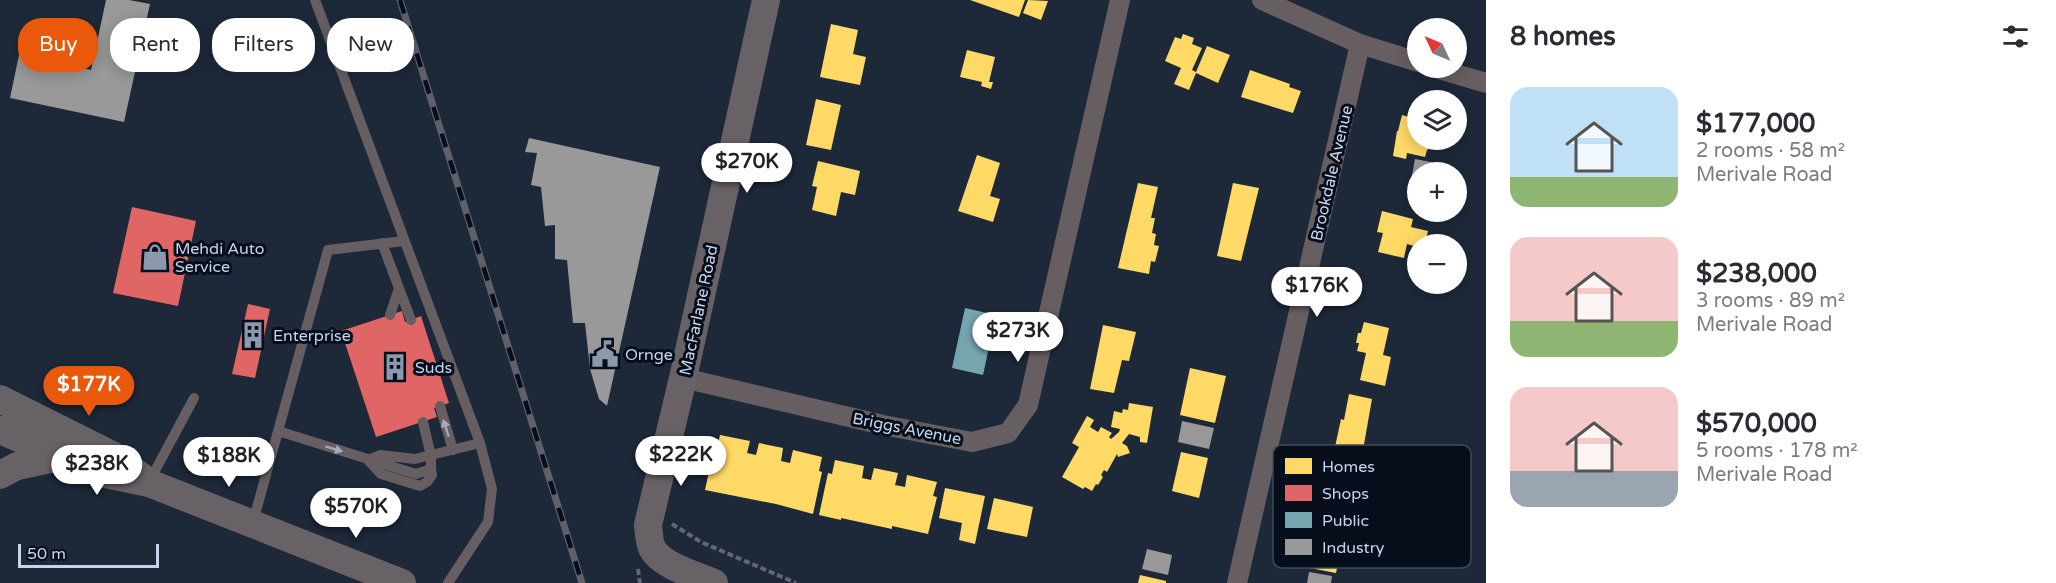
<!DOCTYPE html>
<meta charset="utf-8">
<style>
:root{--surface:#fff;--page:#f7f7f7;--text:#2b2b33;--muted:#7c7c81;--accent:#ea580c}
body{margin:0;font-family:"Varela Round",sans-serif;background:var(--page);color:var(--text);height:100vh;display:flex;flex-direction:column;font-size:22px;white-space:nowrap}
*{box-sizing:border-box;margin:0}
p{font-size:20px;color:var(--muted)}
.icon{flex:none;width:33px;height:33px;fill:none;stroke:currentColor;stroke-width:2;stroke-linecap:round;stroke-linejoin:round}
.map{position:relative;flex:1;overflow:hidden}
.details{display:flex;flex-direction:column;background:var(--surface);width:570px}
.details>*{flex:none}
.guide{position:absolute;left:18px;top:18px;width:570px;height:54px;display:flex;gap:12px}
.needle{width:39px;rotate:314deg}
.tools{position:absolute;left:1407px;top:18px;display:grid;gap:12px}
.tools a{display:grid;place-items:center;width:60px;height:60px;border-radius:50%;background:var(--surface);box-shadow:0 3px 15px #0003;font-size:30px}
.scale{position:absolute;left:18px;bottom:15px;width:141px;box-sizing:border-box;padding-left:6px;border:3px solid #c7d4e9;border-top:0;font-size:16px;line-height:21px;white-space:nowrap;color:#c7d4e9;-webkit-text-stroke:4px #060e1c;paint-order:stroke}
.price{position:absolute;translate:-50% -51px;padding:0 14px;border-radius:21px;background:#fff;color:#222;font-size:20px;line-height:39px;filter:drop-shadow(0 2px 3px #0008)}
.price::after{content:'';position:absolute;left:50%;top:36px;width:18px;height:14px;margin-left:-9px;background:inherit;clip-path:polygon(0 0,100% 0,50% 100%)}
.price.active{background:var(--accent);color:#fff}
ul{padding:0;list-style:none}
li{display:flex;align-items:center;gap:18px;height:150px;padding:0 24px}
li span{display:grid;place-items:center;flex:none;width:168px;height:120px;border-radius:18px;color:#555}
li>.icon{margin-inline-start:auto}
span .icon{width:72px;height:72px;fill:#fffc;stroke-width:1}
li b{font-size:26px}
h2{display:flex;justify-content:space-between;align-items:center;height:72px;padding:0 24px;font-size:26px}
.chip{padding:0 21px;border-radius:24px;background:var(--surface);box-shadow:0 3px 15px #0003;font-size:21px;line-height:54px}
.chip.active{background:var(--accent);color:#fff}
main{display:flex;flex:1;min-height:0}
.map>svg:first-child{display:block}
</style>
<main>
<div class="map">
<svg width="1486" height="583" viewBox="0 0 1486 583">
<rect width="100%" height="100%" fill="#1d2839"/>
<path fill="#ffd966" d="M970,0H1025L1019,17Z
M1028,0L1048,1L1041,20L1023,13Z
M831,24L858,30L853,54L866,57L860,85L820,77Z
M1183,34L1194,38L1192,44L1202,48L1192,70L1196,72L1207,46L1230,55L1218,83L1196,73L1189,90L1174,84L1181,68L1165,61L1175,37L1181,39Z
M967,50L995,57L989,82H993L991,89L981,86L982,82L960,77Z
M1250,70L1290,84L1289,87L1301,91L1293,113L1241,97Z
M816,99L841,105L831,150L806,145Z
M1402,115L1416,119L1418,115V140H1442L1441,144L1438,143L1427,150L1425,157L1407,153L1406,159L1393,156L1397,131H1398Z
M977,155L1000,163L990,196L1000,199L993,222L958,211Z
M818,161L860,171L855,195L841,192L836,216L812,210L817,187L812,186Z
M1138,183L1158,187L1151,218H1155L1152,233L1156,234L1154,245L1159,246L1155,262L1151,261L1149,274L1118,268Z
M1233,183L1259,188L1241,261L1217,256Z
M1382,211L1413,219L1411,227L1428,231L1425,244H1418V247L1407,244L1404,258L1378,252L1383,233L1377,232Z
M1364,322L1389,328L1383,355L1391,357L1385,386L1360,380L1366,353L1357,351L1359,343H1356L1358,333H1361Z
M1103,325L1136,332L1129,361L1122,360L1114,393L1090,389Z
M1190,368L1226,376L1215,423L1180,415Z
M1349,394L1372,399L1360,467L1332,461L1341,419L1344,420Z
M1129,403L1153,407L1147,443L1140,442V437L1129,434L1122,443L1127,446L1130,453L1118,457L1117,454L1107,472L1104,470L1101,475L1103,477L1098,485L1096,484L1092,491L1085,487L1083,489L1062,477L1079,447L1072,443L1087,416L1094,420L1090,427L1098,432L1101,427L1112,433L1109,437L1111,439L1119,432L1120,429L1111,427L1114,411L1122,413L1123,409L1128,410Z
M720,435L750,441L747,453L756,455L759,443L783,448L781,461L790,463L793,450L822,457L819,471L822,472L813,514L776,504L705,490L714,448H717Z
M1181,452L1208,458L1199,498L1172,491Z
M835,460L864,466L862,478L871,480L874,468L898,473L895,485L905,487L907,475L937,482L933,496L937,497L928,534L892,526V529L841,518V520L819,515L828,473L832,474Z
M945,488L985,496L975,544L959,540L962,523L939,518Z
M994,498L1033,507L1027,537L987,529Z
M1318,528L1344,533L1336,573L1310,568Z
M1140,575L1166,581V583H1138Z"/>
<path fill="#e06666" d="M132,207L196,221L178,306L113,293Z
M248,304L270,309L255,378L232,374Z
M402,311L405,322L421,316L449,403L434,408L437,417L376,437L341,331Z"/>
<path fill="#76a5af" d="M965,308L996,315L983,375L952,368Z"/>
<path fill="#999" d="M106,0H129L150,4L124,122L10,98L19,55L91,70Z
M529,138L660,167L607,406L599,399L590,369L585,323H573L567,260L555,259V225L545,226L541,187L531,185L537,153L525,152Z
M1415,159L1436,163L1434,172H1418V182L1411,181Z
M1182,421L1214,428L1209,449L1178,442Z
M1147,549L1172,555L1168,575L1142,569Z
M1309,572L1332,576L1331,583H1307Z"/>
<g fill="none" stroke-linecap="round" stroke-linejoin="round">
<path stroke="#68656b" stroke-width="4" stroke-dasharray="6 3" stroke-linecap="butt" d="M672,524L701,542L796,583
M638,569L640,583"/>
<path stroke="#665e61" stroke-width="10" d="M315,0L480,443L492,489L488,522L448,583
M382,243L411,320
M390,315L398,291
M440,406L453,450
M278,431L416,474L431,469V456L423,422
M431,469L432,475L427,482L420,486L381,474L368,460L380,455L415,459L480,443
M149,482L194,398
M253,522L328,250L404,241"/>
<path stroke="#665e61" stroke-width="20" d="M1262,0L1360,44L1418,62
M1435,68L1486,83
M683,378L883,425L972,442L1008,433L1028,405L1120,0
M1237,583L1360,44"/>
<path stroke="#686165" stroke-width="28" d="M0,399L112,455L143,478
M0,430L100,473L149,483L402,583
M0,475L17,466L60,457
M714,583C696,575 661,566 652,548C649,542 649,532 648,525L683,378L766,0"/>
<defs>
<path id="rail" d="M400,0L582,583"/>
</defs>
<use href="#rail" stroke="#5f6069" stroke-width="7"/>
<use href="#rail" stroke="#060e1c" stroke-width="4.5" stroke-dasharray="14" stroke-linecap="butt"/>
</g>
<defs><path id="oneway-solid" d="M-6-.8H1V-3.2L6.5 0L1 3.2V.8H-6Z" transform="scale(1.5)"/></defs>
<g fill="#a5abb9">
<use href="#oneway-solid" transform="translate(446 428) rotate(-108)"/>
<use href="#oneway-solid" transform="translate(334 449) rotate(17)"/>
</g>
<defs>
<symbol id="shop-bare" viewBox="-9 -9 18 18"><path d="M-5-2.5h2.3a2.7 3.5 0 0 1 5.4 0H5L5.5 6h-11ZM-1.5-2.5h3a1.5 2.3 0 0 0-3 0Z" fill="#8c98ab" stroke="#060e1c" stroke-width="2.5" paint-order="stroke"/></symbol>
<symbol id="building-bare" viewBox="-9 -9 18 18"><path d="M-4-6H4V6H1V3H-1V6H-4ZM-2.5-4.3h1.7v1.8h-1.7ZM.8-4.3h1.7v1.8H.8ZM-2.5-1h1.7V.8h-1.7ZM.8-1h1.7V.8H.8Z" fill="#8c98ab" stroke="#060e1c" stroke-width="2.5" paint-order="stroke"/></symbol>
<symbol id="civic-bare" viewBox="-9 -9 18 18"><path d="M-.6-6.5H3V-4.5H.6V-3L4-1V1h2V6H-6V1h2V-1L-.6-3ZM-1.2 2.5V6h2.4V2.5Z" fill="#8c98ab" stroke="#060e1c" stroke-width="2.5" paint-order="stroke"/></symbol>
</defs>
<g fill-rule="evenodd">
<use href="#shop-bare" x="136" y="238" width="38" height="38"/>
<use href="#building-bare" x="234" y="316" width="38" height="38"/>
<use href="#civic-bare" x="586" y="335" width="38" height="38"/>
<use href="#building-bare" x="376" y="348" width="38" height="38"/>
</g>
<g text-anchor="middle" stroke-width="6" stroke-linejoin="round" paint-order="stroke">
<g font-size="16" fill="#c7d4e9" stroke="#060e1c">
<text transform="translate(1331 173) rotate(-77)" y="6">Brookdale Avenue</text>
<text transform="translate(698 310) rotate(-78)" y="6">MacFarlane Road</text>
<text transform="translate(907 428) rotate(11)" y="6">Briggs Avenue</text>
</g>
<g font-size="16" fill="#c7d4e9" stroke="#060e1c" text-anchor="start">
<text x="175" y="254">Mehdi Auto<tspan x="175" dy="18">Service</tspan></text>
<text x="273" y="341">Enterprise</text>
<text x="625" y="360">Ornge</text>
<text x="415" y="373">Suds</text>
</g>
</g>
<rect x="1273" y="445" width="198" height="123" rx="9" fill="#060e1c" stroke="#40495a" stroke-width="1.5"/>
<rect x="1285" y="458" width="27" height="16" fill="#ffd966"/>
<rect x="1285" y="485" width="27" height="16" fill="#e06666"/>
<rect x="1285" y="512" width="27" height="16" fill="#76a5af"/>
<rect x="1285" y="539" width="27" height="16" fill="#999"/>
<g font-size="16" fill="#c7d4e9">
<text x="1322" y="472">Homes</text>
<text x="1322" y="499">Shops</text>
<text x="1322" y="526">Public</text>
<text x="1322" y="553">Industry</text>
</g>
</svg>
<div class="tools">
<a><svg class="needle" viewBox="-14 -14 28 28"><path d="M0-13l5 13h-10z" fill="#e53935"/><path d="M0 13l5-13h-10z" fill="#7c7c81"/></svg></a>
<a><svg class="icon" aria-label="layers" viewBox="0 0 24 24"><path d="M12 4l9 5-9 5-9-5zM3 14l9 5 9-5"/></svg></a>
<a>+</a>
<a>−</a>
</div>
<div class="scale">50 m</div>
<b class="price" style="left:747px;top:194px">$270K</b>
<b class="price" style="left:1317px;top:318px">$176K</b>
<b class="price" style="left:1018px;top:363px">$273K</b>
<b class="price active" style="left:89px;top:417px">$177K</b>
<b class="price" style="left:681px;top:487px">$222K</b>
<b class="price" style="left:229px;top:488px">$188K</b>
<b class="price" style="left:97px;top:496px">$238K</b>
<b class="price" style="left:356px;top:539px">$570K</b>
<div class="guide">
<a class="chip active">Buy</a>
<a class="chip">Rent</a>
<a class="chip">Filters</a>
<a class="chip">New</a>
</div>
</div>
<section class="details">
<h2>8 homes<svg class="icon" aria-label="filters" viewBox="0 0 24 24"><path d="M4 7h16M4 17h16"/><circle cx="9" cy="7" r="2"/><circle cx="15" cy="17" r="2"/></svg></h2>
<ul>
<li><span style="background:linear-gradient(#bfe0f5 75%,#8fb573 0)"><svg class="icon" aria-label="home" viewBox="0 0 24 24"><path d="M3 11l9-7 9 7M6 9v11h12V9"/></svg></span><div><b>$177,000</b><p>2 rooms · 58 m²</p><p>Merivale Road</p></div></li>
<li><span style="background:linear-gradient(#f6c9c9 70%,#8fb573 0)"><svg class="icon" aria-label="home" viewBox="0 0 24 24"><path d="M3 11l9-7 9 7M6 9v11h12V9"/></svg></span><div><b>$238,000</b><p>3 rooms · 89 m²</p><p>Merivale Road</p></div></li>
<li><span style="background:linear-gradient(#f6c9c9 70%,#9aa5b1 0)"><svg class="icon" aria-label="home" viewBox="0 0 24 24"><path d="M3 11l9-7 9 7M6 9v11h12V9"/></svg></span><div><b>$570,000</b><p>5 rooms · 178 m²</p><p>Merivale Road</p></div></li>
</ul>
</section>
</main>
